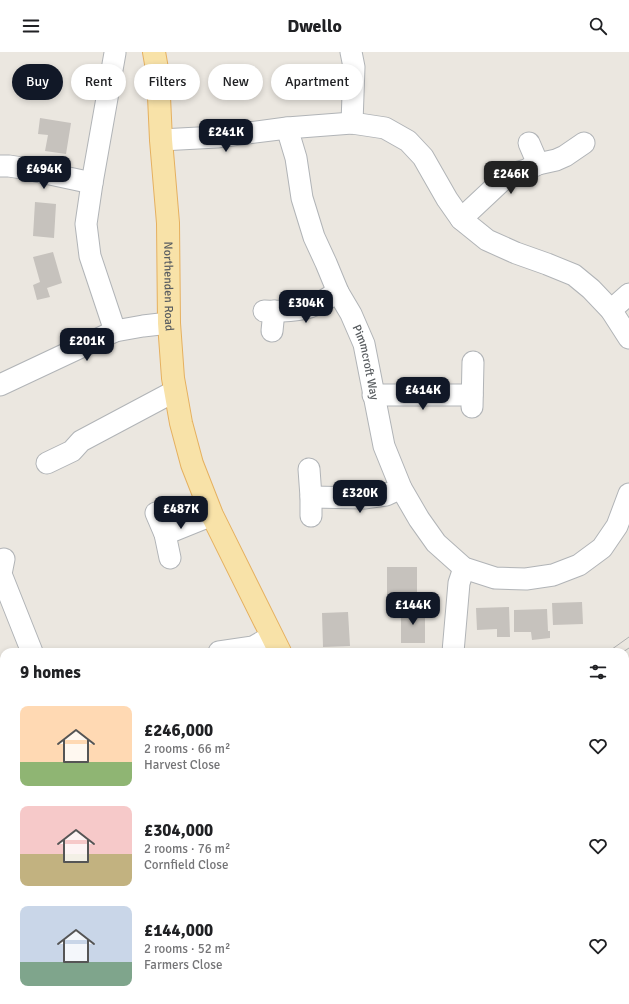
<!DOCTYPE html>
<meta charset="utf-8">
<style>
:root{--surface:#fff;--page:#f2f2f2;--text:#202124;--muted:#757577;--accent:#111827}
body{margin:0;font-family:Signika,sans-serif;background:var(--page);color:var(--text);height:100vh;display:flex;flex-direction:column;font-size:15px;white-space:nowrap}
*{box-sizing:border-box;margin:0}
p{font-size:13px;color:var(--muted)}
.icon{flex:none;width:22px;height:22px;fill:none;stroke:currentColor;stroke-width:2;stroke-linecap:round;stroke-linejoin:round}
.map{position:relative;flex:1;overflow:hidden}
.panel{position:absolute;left:0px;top:596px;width:629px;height:356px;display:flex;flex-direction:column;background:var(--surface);border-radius:12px 12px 0 0;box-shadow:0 2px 6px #0003}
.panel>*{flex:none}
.top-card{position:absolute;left:12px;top:12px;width:400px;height:36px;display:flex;gap:8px}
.price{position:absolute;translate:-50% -34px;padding:0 9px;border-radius:8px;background:var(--accent);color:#fff;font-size:13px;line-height:26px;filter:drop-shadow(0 1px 2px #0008)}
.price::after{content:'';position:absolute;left:50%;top:24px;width:12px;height:9px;margin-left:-6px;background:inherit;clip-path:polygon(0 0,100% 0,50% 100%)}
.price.active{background:#222;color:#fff}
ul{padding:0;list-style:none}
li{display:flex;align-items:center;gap:12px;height:100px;padding:0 20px}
li span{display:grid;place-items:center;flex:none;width:112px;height:80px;border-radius:8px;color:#555}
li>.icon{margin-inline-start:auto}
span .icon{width:48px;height:48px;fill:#fffc;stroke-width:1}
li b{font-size:17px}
h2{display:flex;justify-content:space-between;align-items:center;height:48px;padding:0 20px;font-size:17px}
.chip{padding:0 14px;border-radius:18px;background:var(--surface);box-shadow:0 2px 6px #0003;font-size:14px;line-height:36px}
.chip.active{background:var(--accent);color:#fff}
header{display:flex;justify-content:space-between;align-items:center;height:52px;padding:0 20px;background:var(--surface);font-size:18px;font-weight:700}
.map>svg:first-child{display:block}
</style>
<header><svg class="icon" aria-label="menu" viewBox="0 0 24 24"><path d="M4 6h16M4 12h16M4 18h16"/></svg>Dwello<svg class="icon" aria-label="search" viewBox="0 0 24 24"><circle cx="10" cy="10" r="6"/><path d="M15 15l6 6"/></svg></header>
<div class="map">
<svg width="629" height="952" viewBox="0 0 629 952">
<rect width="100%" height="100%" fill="#ebe7e0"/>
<path fill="#c6c2bd" d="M40,66L71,71L66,102L45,99L48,83L38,82Z
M35,150L56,152L54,186L33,184Z
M53,200L62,231L47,236L50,245L37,248L33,233L40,230L33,205Z
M387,515H417V549L387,548Z
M582,550L583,572L553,573L552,551Z
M509,555L510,585H497V577L477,578L476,556Z
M401,557H425V591H401Z
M547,557L548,579H550V586L532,588L531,580H514V558Z
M348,560L350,594L323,595L322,561Z
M4,612V662L0,652V613Z
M629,642V670H628L625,664V644Z
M625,790L629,795V806L625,809Z"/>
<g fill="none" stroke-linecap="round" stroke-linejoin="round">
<defs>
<g id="minor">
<path d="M351,0L354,15L352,71"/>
<path d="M115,1L92,131L86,172L90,204L115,279"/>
<path id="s1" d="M287,76L296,106L302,146L314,185L326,211L338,240L351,262L364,292L384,394L401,436L419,467L436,491L464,516L495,526L526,527L553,523L579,513L602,496L617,474L629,442"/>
<path d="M161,88L217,85L287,76L352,71L385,76L408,89L423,105L447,147L461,167L487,188L516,201L547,212L574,223L591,237L611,258L629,286"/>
<path d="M529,91L538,112"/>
<path d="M0,114H9L22,116L92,131"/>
<path d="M461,167L508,123L526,118L538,112L556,108L565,104L584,91"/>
<path d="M611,258L629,242"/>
<path d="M264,259C278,260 302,259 315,253C323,250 330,244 338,240"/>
<path d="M272,279L274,259"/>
<path d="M0,333L115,279L143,274L169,271"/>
<path d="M373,343H472"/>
<path d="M472,355L473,310"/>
<path d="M47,411L72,399L81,389L175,339"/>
<path d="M309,417L311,445V464"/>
<path d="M311,445L364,446L386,443L401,436"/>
<path d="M156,461L165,482L170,506"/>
<path d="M165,482L212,463"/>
<path d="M4,507L1,522L32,600"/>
<path d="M219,600L253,595L272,584"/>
<path d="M453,600L459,531L464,516"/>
<path d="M625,764L629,770"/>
<path d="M625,854L629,851"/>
<path d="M0,939L4,944"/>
<path d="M426,949L428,948"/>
<path d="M100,952L105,948"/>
</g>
<g id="major">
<path id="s2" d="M154,0L158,23L161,88L168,171L169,271L173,326L181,371L192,412L212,463L280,600"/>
<path d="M625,938L629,941"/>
</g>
</defs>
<use href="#minor" stroke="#b1b4b7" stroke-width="23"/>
<use href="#major" stroke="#e5b05f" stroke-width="24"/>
<path stroke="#99c29f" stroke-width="2.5" stroke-dasharray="4 2" stroke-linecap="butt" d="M625,632L629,630"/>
<use href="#minor" stroke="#fff" stroke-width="21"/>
<use href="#major" stroke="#f8e2a8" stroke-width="22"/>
<path stroke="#afb0b0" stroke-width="1" d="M608,600L629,585
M623,600L629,596
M170,952L176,948
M184,952L189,948"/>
</g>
<g text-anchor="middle" stroke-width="4" stroke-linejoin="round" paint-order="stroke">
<g font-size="12" fill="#595d60" stroke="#fff">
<text dy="4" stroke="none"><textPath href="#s2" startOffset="235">Northenden Road</textPath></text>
<text dy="4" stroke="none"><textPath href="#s1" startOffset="249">Pimmcroft Way</textPath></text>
</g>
</g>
</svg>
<b class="price" style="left:226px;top:101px">£241K</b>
<b class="price" style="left:44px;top:138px">£494K</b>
<b class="price active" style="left:511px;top:143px">£246K</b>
<b class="price" style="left:306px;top:272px">£304K</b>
<b class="price" style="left:87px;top:310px">£201K</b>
<b class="price" style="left:423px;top:359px">£414K</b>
<b class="price" style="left:360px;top:462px">£320K</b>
<b class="price" style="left:181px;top:478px">£487K</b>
<b class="price" style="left:413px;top:574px">£144K</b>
<div class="top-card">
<a class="chip active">Buy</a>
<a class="chip">Rent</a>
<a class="chip">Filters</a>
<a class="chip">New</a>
<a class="chip">Apartment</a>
</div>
<section class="panel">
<h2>9 homes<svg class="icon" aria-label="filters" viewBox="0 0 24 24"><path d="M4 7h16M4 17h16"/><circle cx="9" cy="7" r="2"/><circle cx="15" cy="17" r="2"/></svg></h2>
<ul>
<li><span style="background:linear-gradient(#ffd9b3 70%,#8fb573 0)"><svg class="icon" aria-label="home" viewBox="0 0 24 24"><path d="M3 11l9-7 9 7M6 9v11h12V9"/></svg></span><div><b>£246,000</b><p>2 rooms · 66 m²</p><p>Harvest Close</p></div><svg class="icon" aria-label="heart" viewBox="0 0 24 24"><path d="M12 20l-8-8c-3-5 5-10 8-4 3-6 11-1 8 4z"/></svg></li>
<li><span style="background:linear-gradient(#f6c9c9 60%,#c2b280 0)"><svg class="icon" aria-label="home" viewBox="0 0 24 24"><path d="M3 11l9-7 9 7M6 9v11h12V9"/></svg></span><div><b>£304,000</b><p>2 rooms · 76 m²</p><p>Cornfield Close</p></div><svg class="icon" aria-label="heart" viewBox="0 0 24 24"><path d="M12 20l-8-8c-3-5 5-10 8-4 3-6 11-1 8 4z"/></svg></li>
<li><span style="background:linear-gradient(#c9d6e8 70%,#7fa58c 0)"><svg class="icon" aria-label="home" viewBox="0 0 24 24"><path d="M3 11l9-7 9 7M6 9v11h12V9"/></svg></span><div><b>£144,000</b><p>2 rooms · 52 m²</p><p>Farmers Close</p></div><svg class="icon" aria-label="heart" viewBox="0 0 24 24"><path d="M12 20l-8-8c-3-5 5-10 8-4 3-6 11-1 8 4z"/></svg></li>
</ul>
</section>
</div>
